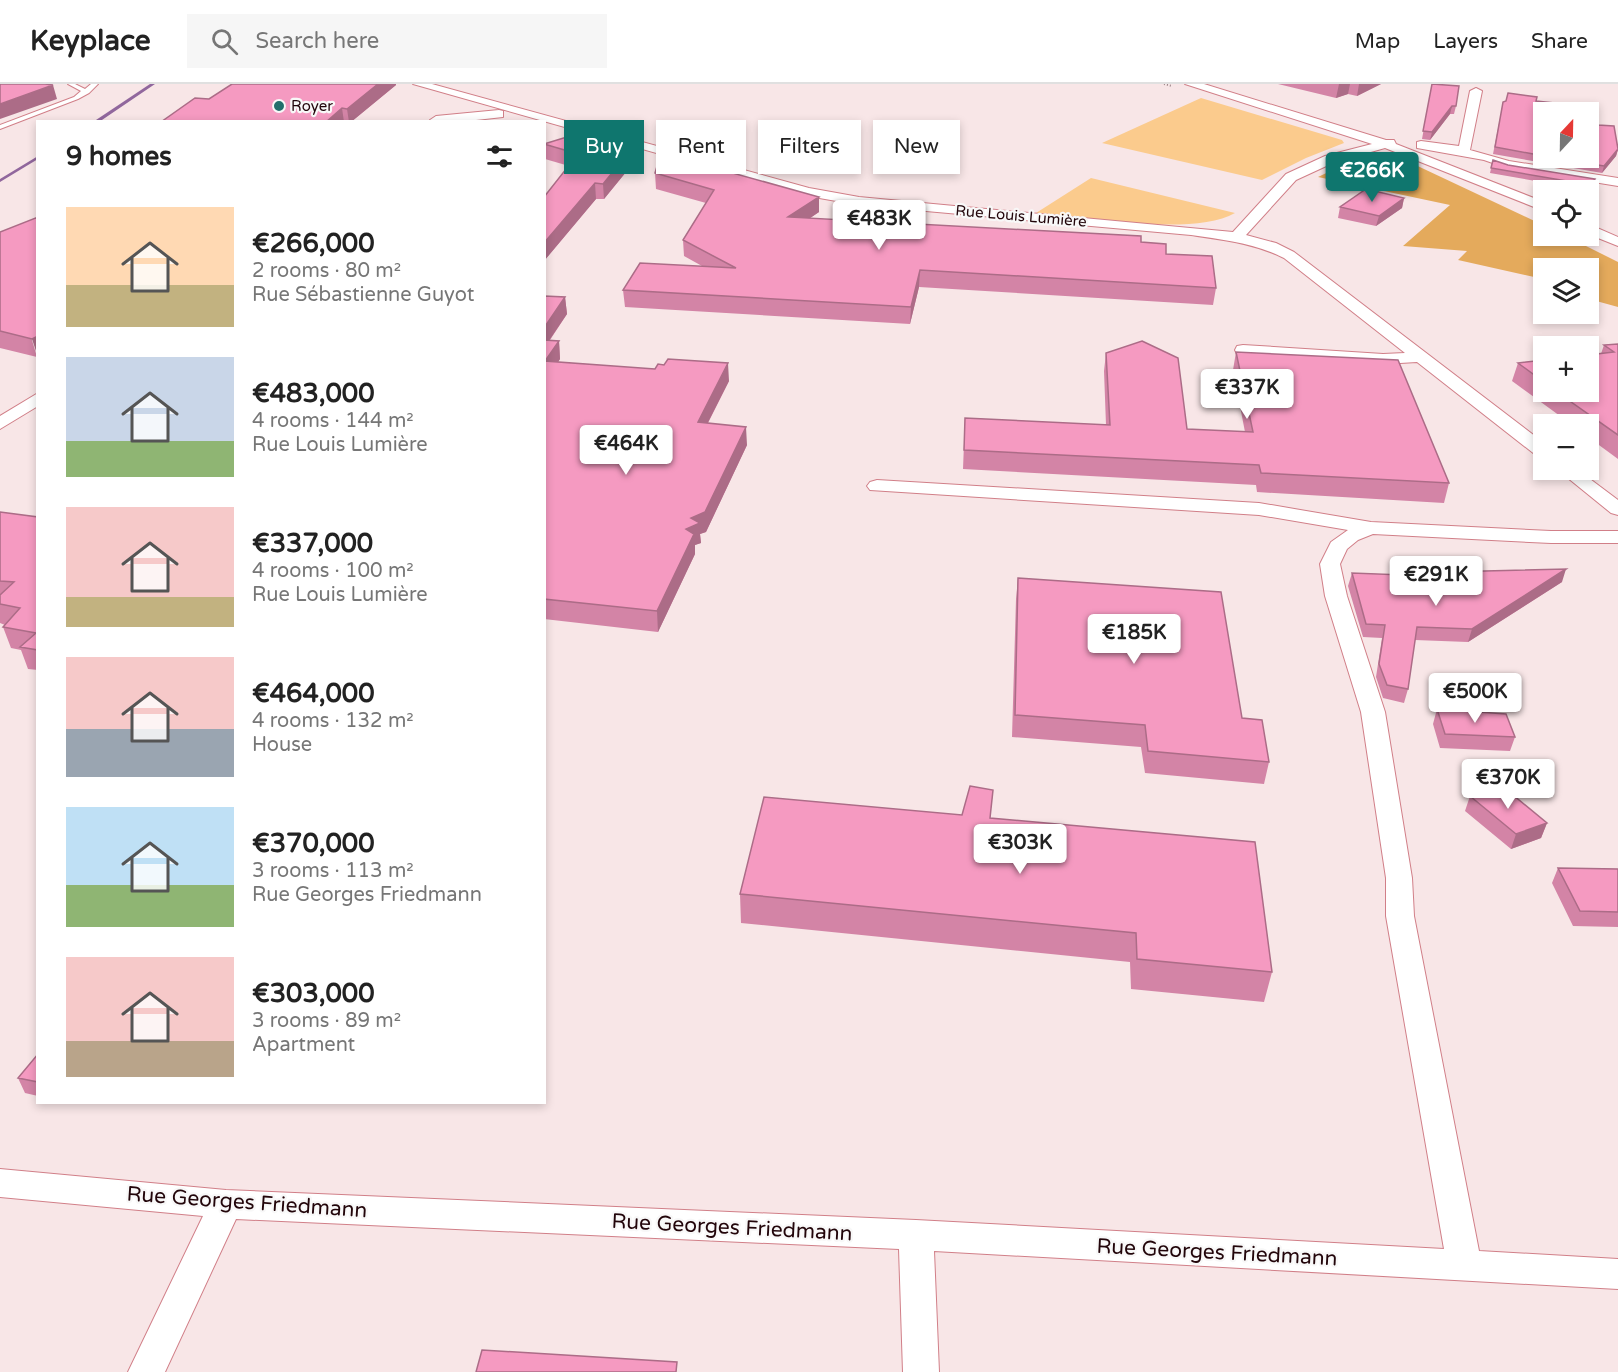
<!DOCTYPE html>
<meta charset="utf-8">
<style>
:root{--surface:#fff;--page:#f6f6f6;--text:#222;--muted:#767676;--line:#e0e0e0;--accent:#0f766e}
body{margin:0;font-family:"Varela Round",sans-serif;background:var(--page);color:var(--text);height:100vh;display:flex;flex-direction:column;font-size:22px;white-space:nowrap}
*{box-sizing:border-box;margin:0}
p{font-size:20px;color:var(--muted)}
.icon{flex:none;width:33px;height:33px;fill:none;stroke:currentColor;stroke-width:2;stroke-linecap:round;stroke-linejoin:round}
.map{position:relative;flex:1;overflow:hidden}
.panel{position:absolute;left:36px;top:36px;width:510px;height:984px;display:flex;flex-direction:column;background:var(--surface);border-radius:0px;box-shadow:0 3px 9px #0003}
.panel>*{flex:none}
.hud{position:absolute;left:564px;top:36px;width:570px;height:54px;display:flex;gap:12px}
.needle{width:39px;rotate:22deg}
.controls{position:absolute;left:1533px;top:18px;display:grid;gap:12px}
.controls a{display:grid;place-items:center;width:66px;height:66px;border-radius:0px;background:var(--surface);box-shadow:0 3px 9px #0003;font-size:30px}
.price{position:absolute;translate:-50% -51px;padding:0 14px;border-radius:6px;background:#fff;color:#222;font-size:20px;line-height:39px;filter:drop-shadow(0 2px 3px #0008)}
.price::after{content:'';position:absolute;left:50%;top:36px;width:18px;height:14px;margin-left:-9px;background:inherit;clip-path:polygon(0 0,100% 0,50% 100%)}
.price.active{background:var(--accent);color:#fff}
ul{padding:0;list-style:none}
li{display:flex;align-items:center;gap:18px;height:150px;padding:0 30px}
li span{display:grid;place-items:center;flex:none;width:168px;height:120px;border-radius:0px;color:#555}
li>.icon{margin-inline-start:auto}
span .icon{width:72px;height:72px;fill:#fffc;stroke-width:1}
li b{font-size:26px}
h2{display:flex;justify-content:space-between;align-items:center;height:72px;padding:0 30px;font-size:26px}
.tag{padding:0 21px;border-radius:0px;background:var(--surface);box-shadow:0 3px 9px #0003;font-size:21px;line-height:54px}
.tag.active{background:var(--accent);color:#fff}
header{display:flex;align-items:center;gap:36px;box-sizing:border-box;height:84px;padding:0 30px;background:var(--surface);border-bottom:2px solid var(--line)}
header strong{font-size:28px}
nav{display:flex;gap:33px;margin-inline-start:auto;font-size:21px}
.search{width:420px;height:54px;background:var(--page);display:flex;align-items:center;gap:15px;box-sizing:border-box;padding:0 21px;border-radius:0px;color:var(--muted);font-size:22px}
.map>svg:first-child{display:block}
</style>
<header>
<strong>Keyplace</strong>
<div class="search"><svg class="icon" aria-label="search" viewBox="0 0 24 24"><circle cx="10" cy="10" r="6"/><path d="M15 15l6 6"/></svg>Search here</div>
<nav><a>Map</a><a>Layers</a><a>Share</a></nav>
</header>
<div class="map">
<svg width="1618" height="1288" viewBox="0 0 1618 1288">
<rect width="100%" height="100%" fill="#f8e6e7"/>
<path fill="#fbcb8d" d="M1201,14L1342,56L1344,59L1306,74L1262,96L1102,59Z
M1091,94L1235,129C1193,153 1086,133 1036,129Z"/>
<path fill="#e4aa5c" d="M1371,75L1407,77L1543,141L1544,152H1566L1618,178V223L1589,215L1588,184H1544L1543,195L1458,176L1467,167L1403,162L1450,121L1318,93L1345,80Z"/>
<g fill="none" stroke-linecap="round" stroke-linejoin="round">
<path fill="#91679d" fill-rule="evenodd" d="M150,0H155L99,38H93Z
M38,72V75L0,98V95Z"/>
<defs>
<path id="lane" d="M68,0H75L85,5L91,0H98L89,9L78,15L0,45V41L74,13L81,7Z"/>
<path id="street" d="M413,0H432L809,104L859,113L1233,148L1286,90L1325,72L1372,60L1185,0H1204L1386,56H1394L1396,60L1544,118V127L1385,64L1335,78L1296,96L1246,151L1276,159L1294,168L1544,359V373L1537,372L1417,278L1383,280L1237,270L1235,266L1237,262L1243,261L1383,270L1405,269L1284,174C1254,159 1224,156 1191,151L859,121L808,112Z
M1476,4L1482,7L1470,66L1509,77L1618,94V102L1507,84L1484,76L1417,64V58L1421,57L1459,62L1470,7Z
M499,26L503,27V33L458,38L430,36L436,32Z
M1588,140L1618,153V162L1588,150Z
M38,309V322L0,345V332Z
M1558,386H1578L1618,416V431L1611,429Z
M877,396L1259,419L1371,438L1551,447H1618V459H1551L1373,450L1358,456L1347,465L1340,480L1347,512L1385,628L1412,794L1414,832L1479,1167L1618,1175V1205L934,1167L939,1288H903L899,1165L236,1135L165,1288H128L203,1132L0,1113V1085L226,1106L916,1136L1444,1165L1386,832V794L1361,628L1325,512L1320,480L1331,458L1348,446L1259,431L870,406L867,402L870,398Z"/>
</defs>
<use href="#lane" stroke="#d17f88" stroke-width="2"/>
<use href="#street" stroke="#d17f88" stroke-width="2"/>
<path stroke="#9c8588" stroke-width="2" stroke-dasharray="1 2" stroke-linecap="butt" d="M1164,0L1172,2"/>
<use href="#lane" fill="#fff" fill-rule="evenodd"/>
<use href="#street" fill="#fff" fill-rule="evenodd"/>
</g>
<path fill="#d384a6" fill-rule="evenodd" d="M232,0H396V1L351,38H161L209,15Z
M1278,0H1381L1357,12L1348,10L1336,14Z
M1432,0L1456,22L1454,30H1450L1430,56L1422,55Z
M1508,9L1536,17L1591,36L1598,41L1618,66L1616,72L1602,89L1493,70L1502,24L1503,18H1506ZM1544,28L1588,74H1544Z
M544,60L634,62L635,77L604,115H596L544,177V113L569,82L545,75Z
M1493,76L1508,81L1595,95L1593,100L1588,106L1490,89Z
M655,89L819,113V128L810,134L1141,158L1166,170L1216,204L1213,221L919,203L910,240L625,223L623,206L702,182L684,172L683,156L706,119L656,105Z
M1404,114L1402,124L1376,142L1338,134L1340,123Z
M0,148L37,273L0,264Z
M544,212L565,213L567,230L550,256L559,257L560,275L558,278L729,297L708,339L747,361L706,448L700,450L701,459L695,461V470L658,548L544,535Z
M1618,260V375L1588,353V340H1571L1512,297L1518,279L1544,276V308H1588L1604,261Z
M1236,268L1449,399L1444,419L1257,408L1256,401L963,385L965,334L1106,341L1104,287L1106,269L1187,345L1245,348L1233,286Z
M0,428L38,433V586L28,585L21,566L11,564L3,543L5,541L0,539Z
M1352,489L1402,491V489L1562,498L1468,558L1415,556L1408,605L1404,619L1383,614L1376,593L1382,554L1363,553L1348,502Z
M1018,494L1242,634L1269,678L1264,700L1145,689L1141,663L1012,653L1016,515Z
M1437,625L1515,653L1510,667L1440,664L1433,640Z
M993,706L990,734L1272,888L1264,918L1131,905L1130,878L741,839L740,810L962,731Z
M1470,712L1547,739L1541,754L1511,765L1465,727Z
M1558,784L1618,785V843L1573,842L1552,799Z
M38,970V1012L25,1009L18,994Z"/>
<path fill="#ac6c87" d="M378,0H396V1L351,38H349L347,25Z
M1339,0H1350L1348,10L1336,14Z
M1359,0H1381L1357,12Z
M53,1L57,15L0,35V20Z
M1452,22L1450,30L1430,56L1432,48Z
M342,24L344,38H326Z
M634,62L635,77L604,115L603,100Z
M1618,65L1616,72L1602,89L1604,82Z
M1595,95L1593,100L1588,106L1590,101Z
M595,99L596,115L544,177V159Z
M819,113V128L788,149V133Z
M1404,114L1402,124L1376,142L1379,132Z
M920,186L919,203L910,240L911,223Z
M565,213L567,230L544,264V244Z
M38,252V273L32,255Z
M559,257L560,275L547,295L545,277Z
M728,279L729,297L699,356L698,338Z
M746,343L747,361L706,448L700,450L701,459L695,461V470L658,548L657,527L686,445L691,434Z
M1566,485L1562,498L1468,558L1472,545Z
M1547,739L1541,754L1511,765L1516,750Z"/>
<path fill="#f59ac1" stroke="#ac6c87" stroke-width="1.5" d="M0,0H45L53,1L0,20Z
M232,0H378L347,25L342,24L326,38H161L195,14L209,15Z
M1432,0L1459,2L1456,22H1452L1432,48L1423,47Z
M1508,9L1537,13L1536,17L1592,23L1591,36L1598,37V41L1614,42L1618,65L1604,82L1554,74H1588V28H1544V72L1495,63L1503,18L1506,17Z
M583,48L634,62L603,100L595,99L544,159V113L578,70L544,60Z
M661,69L819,113L788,133L1141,152V158L1166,160V170L1212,172L1216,204L920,186L911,223L623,206L640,179L736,184L683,156L714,106L655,89Z
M1493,76L1508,81L1595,95L1590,101L1491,84Z
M1366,105L1404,114L1379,132L1340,123Z
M38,133V252L32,255L0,247V148Z
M544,212L565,213L544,244Z
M544,256L559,257L545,277L655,285L658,280L664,281L668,275L728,279L698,338L746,343L705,428L691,434L700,439L686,445L694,450L657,527L544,515Z
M1142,257L1178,274L1187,345L1253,348L1236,268L1398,276L1449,399L1261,389L1259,381L964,366L965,334L1110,341L1106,269Z
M1618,260V351L1557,308H1588V271L1614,268L1604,261Z
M1544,276V298L1518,279Z
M0,428L38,433V566L20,563L36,549L3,543L20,524L0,520V511L14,498L0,497Z
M1566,485L1472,545L1417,543L1408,605L1387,601L1379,580L1385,541L1366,540L1352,489L1403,491L1402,489Z
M1018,494L1221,508L1242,634L1262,636L1269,678L1148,667L1145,641L1015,631Z
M1437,625L1506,630L1515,653L1445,650Z
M1501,701L1547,739L1516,750L1470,712Z
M970,702L993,706L990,734L1255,758L1272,888L1137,875L1136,849L740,810L764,713L962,731Z
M1558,784L1618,785V828L1580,827Z
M38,970V998L18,994Z
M482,1266L677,1278L676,1288H476Z"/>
<circle fill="#236e6c" stroke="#f8f8f8" stroke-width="2" cx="279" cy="22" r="6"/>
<g text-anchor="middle" stroke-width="4.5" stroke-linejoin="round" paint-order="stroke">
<g font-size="15" fill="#22050a" stroke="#f8f8f8" text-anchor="start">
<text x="291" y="27">Royer</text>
</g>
<g font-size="15" fill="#22050a" stroke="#f8f8f8">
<text transform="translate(1021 132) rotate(5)" y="5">Rue Louis Lumière</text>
</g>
<g font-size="21" fill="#22050a" stroke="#f8f8f8">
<text transform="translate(247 1118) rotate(4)" y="7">Rue Georges Friedmann</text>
<text transform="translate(732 1143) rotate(3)" y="7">Rue Georges Friedmann</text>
<text transform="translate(1217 1168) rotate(3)" y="7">Rue Georges Friedmann</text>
</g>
</g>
</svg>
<div class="controls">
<a><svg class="needle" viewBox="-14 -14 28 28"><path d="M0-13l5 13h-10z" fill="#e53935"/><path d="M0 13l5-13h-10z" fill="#767676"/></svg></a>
<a><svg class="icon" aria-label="locate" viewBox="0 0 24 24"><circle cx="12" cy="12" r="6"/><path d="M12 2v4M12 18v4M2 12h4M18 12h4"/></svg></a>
<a><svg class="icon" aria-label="layers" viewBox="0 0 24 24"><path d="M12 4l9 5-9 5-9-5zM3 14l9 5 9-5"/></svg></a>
<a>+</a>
<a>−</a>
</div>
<b class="price active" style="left:1372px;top:119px">€266K</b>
<b class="price" style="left:879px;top:167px">€483K</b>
<b class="price" style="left:1247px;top:336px">€337K</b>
<b class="price" style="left:626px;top:392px">€464K</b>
<b class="price" style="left:1436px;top:523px">€291K</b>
<b class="price" style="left:1134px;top:581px">€185K</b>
<b class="price" style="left:1475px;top:640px">€500K</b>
<b class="price" style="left:1508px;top:726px">€370K</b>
<b class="price" style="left:1020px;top:791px">€303K</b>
<div class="hud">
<a class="tag active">Buy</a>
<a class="tag">Rent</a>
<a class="tag">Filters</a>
<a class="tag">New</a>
</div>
<section class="panel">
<h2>9 homes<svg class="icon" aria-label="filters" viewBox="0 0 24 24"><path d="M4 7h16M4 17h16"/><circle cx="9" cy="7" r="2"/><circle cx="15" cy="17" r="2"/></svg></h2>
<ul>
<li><span style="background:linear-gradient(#ffd9b3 65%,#c2b280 0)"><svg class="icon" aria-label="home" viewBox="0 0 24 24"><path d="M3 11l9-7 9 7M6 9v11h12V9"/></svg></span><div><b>€266,000</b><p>2 rooms · 80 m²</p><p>Rue Sébastienne Guyot</p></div></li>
<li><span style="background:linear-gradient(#c9d6e8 70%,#8fb573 0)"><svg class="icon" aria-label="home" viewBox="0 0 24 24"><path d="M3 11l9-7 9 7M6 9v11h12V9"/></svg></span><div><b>€483,000</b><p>4 rooms · 144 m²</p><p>Rue Louis Lumière</p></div></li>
<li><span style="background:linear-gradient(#f6c9c9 75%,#c2b280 0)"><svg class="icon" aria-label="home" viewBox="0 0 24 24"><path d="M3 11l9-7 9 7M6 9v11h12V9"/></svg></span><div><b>€337,000</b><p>4 rooms · 100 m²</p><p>Rue Louis Lumière</p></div></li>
<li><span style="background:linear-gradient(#f6c9c9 60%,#9aa5b1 0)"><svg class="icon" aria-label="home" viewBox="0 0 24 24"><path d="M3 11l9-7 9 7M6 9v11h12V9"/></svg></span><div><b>€464,000</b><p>4 rooms · 132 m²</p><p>House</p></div></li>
<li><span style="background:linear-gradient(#bfe0f5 65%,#8fb573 0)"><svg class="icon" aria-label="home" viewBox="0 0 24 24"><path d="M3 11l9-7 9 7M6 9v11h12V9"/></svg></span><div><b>€370,000</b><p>3 rooms · 113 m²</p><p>Rue Georges Friedmann</p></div></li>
<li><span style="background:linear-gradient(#f6c9c9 70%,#b9a48a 0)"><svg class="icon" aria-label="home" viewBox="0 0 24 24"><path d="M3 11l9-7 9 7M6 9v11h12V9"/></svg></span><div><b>€303,000</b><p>3 rooms · 89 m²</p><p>Apartment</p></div></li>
</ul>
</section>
</div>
